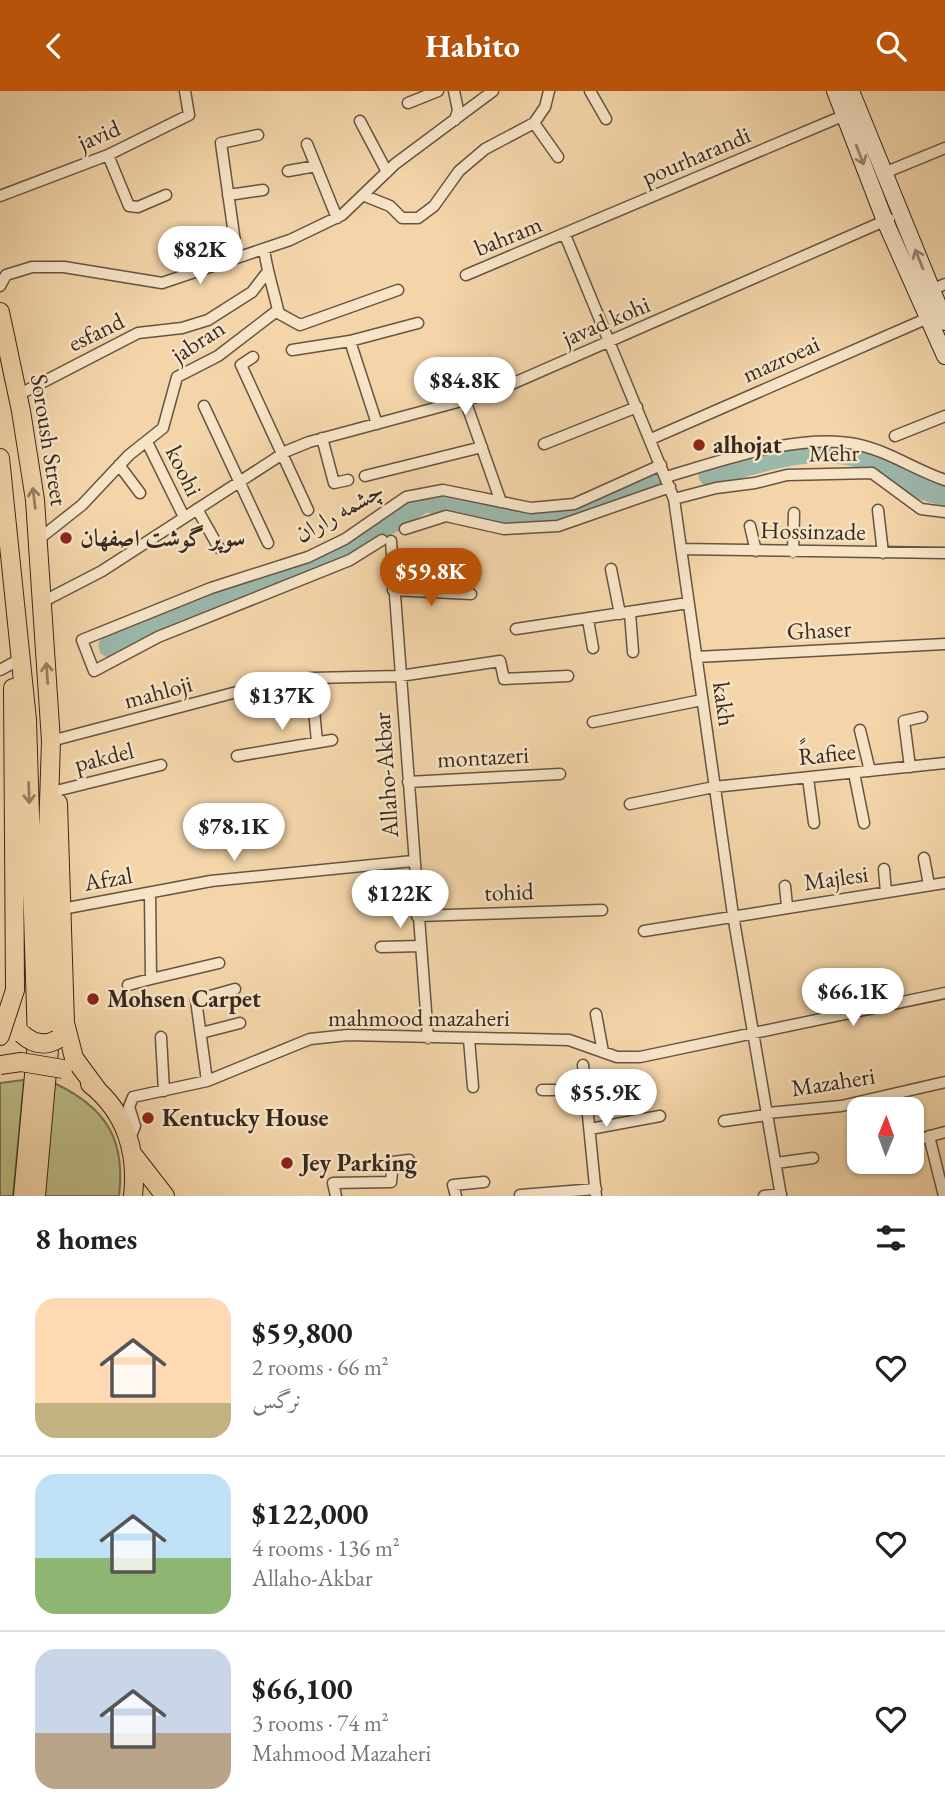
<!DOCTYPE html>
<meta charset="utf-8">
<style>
:root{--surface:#fff;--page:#f6f6f6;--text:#202124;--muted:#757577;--line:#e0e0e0;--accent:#b45309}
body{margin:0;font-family:"EB Garamond",Amiri,serif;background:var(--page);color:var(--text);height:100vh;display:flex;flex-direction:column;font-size:26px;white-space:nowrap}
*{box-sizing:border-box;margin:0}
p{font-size:23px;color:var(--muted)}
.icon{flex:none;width:38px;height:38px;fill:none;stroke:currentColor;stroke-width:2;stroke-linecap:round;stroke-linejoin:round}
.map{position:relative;height:1105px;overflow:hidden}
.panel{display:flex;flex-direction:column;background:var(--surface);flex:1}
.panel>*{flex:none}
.needle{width:46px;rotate:1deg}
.controls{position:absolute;left:847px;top:1006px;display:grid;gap:14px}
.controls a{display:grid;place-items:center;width:77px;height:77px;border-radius:14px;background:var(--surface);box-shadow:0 2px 5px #0004;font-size:35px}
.price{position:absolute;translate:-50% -60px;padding:0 16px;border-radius:24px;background:#fff;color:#222;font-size:23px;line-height:46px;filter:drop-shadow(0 2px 4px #0008)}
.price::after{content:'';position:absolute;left:50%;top:42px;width:21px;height:16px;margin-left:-10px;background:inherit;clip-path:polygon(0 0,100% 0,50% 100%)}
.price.active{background:var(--accent);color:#fff}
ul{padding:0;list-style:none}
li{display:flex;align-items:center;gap:21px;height:175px;padding:0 35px}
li+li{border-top:2px solid var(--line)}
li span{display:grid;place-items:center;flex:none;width:196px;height:140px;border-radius:21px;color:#555}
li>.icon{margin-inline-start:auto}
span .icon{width:84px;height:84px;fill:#fffc;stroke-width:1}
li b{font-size:30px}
h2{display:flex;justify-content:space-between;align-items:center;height:84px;padding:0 35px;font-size:30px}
header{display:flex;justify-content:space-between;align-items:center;height:91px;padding:0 35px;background:var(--accent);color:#fff;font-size:32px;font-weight:700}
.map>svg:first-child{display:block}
</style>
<header><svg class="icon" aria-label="back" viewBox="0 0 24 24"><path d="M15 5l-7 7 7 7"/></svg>Habito<svg class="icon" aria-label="search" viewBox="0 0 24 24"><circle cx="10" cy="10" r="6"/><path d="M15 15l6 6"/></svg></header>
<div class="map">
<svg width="945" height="1105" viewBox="0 0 945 1105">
<rect width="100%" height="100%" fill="#f3d5a9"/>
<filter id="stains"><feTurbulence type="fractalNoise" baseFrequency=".00286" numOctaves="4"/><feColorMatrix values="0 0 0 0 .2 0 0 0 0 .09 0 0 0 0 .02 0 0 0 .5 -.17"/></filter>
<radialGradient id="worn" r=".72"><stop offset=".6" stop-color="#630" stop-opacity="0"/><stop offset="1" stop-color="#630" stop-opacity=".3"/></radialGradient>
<path fill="#bdbd87" stroke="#7a7352" stroke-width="2" d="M24,989L13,1105H0V992Z
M54,992C105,1016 126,1047 119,1105H40Z"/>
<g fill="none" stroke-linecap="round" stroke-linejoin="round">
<path stroke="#9bb8ac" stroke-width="23" d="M710,384C762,370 815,349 868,368C898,378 909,398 945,403
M110,555L195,517L310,475L355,453L425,409L518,432L552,428L652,394"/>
<defs>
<path id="street" d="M454,0L458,19L455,29
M590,0L606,28
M408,12L438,0
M360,30L387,81
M534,32L558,66
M307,53L337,127
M108,64L129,115L138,116L166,104
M288,80L316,75
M884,82L945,57
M228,104L263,99
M0,105L108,64L189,24L185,0
M365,105L390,115L402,127H418L434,115L459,80L485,58L534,32L545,16L549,0
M565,144L674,408L733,824L781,1105
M264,158C267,180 273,197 278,219
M237,165L221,52L258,44
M466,184L845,24
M0,195L6,184L32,176H64L162,192L290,149L342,124L395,73L493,0
M931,199L945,193
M350,250L377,333
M292,259L350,250L418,232
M253,266L241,274L308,419
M18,304L138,242L182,237L208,229L252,201L265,184
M465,309L501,411
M204,315L268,452
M895,345L945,325
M322,347L334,392L348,389
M651,348L928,227
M147,351L184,426
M544,353L637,316
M119,374L140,402
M365,385L482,356
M666,386C721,370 798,342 855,353C887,359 915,379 945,389
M674,408L716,397L755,392L787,384L872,382L921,418L945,421
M197,418L219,457
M878,419L883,462
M750,435L756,460
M405,438L446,425L504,438L558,435L670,396
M39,448L82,414L129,364L163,337L177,286L218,265L278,219L280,223L300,234L398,199
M382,449L350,469L158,546L94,580L82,549L211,497L308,466L345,448L406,406L443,399L531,417L574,413L661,374
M391,450L428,947
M681,458L945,462
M793,461L794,422
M611,478L620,523
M393,499L471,503
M44,510L102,480L287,360L309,351L491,302L889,128
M630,522L633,561
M588,529L593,557
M516,538L688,512
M696,566L945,553
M0,579L13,572
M311,587L317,651
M593,631L702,609
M860,639L870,680
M51,650L252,597L311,587L400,585L500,570L504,588L568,585
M237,665L332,649
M910,676L904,630L922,626
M854,682L864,732
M808,687L814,732
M408,691L560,683
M56,700L161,674
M630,713L714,696L945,672
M924,767L929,794
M884,778L886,801
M785,795L787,815
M150,802L151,888L219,872
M62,818L211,790L413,770
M417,825L602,819
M644,840L945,792
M381,856L420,855
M128,894L151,888
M596,923L603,961
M201,942L240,932
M161,946L164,1000
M469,948L473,996
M583,974L596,1105
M207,990L196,909L235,898
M542,999H585
M768,1022L841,1015L945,991
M724,1030L767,1024
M590,1038L660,1025
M929,1045L944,1105
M130,1047L135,1035L129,1016L133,1006L207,990L310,948L348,944L569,949L617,966H640L945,902
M912,1050L945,1041
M776,1072L813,1067
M520,1104L596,1098
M336,1105L333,1092L391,1091L393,1071L409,1069
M456,1105L453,1094L484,1091
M764,1105L781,1103"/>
<path id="secondary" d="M835,0L885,130L945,265
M851,0L945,231"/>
<path id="primary" d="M0,221L21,320L35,409L51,650L48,744L50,947L36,1105
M0,367L27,629L37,951L23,1105
M58,712L65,932L74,967L99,1001
M0,945L15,899L13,597
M90,993C126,1021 138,1062 133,1105
M134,1065L165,1105"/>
</defs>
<use href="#street" stroke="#665441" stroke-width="13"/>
<use href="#secondary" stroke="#37291e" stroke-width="18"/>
<use href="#primary" stroke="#37291e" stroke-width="20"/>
<use href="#street" stroke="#f7e4c7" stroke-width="10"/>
<use href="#secondary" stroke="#f7e4c7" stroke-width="16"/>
<use href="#primary" stroke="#f3d5a9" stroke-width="18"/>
<defs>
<path id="primary-bridge" d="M22,943C33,953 45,956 58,948
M0,974L21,971L63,978"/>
</defs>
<use href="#primary-bridge" stroke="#37291e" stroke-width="20" stroke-linecap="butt"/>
<use href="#primary-bridge" stroke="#f3d5a9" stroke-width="18"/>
</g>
<defs><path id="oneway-shaft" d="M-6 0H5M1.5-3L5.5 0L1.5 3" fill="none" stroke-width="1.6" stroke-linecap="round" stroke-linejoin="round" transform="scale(1.75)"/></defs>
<g stroke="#978672">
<use href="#oneway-shaft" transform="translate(860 64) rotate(69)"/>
<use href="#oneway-shaft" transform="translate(919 168) rotate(-112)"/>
</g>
<g stroke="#957f64">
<use href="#oneway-shaft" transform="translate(34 407) rotate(-97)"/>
<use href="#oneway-shaft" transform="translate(47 582) rotate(-94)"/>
<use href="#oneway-shaft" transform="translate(29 702) rotate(88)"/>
</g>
<g fill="#8f2418" stroke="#f7e4c7" stroke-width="2.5">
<circle cx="699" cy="354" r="7"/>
<circle cx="66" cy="447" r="7"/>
<circle cx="93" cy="908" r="7"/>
<circle cx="148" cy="1027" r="7"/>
<circle cx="287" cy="1072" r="7"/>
</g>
<g text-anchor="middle" stroke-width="5" stroke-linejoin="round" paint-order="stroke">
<g font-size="24" fill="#37291e" stroke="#f7e4c7">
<text transform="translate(99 44) rotate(-23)" y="8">javid</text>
<text transform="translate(696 65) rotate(-23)" y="8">pourharandi</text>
<text transform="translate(508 145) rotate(-22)" y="8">bahram</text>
<text transform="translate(606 230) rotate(-23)" y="8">javad kohi</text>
<text transform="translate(96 241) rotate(-26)" y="8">esfand</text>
<text transform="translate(198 250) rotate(-33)" y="8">jabran</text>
<text transform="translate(781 268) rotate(-24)" y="8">mazroeai</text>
<text transform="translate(49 349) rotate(81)" y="8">Soroush Street</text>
<text transform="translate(834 362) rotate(-1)" y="8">Mehr</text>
<text transform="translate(184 380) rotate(64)" y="8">koohi</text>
<text transform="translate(339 421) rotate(-30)" y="8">چشمه راران</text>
<text transform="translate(813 440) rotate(1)" y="8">Hossinzade</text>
<text transform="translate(819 539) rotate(-3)" y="8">Ghaser</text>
<text transform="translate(158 601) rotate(-15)" y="8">mahloji</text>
<text transform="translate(724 613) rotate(82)" y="8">kakh</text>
<text transform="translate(827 663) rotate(-6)" y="8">ًRafiee</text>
<text transform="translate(104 666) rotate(-14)" y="8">pakdel</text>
<text transform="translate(483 666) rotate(-3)" y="8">montazeri</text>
<text transform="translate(386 684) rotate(-94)" y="8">Allaho-Akbar</text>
<text transform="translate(836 787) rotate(-8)" y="8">Majlesi</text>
<text transform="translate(108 788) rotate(-10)" y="8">Afzal</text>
<text transform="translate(509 801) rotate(-2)" y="8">tohid</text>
<text x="419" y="935">mahmood mazaheri</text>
<text transform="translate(833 991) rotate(-9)" y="8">Mazaheri</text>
</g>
<g font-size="24" font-weight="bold" fill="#37291e" stroke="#f7e4c7" text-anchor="start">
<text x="713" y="362">alhojat</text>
<text x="80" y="455">سوپر گوشت اصفهان</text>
<text x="107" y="916">Mohsen Carpet</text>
<text x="162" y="1035">Kentucky House</text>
<text x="301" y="1080">Jey Parking</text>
</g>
</g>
<rect width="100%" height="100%" filter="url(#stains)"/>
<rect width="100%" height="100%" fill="url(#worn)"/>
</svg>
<div class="controls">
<a><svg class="needle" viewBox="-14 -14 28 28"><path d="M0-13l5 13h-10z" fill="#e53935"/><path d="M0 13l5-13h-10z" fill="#757577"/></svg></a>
</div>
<b class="price" style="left:200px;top:195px">$82K</b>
<b class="price" style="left:465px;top:326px">$84.8K</b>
<b class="price active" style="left:431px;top:517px">$59.8K</b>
<b class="price" style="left:282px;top:641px">$137K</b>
<b class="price" style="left:234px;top:772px">$78.1K</b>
<b class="price" style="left:400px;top:839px">$122K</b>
<b class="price" style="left:853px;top:937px">$66.1K</b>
<b class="price" style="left:606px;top:1038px">$55.9K</b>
</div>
<section class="panel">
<h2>8 homes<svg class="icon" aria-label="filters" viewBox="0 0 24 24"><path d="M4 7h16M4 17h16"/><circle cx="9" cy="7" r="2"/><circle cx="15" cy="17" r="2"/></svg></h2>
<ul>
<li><span style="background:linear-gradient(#ffd9b3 75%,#c2b280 0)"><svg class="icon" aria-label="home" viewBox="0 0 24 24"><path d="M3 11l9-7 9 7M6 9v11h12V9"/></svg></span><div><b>$59,800</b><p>2 rooms · 66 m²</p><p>نرگس</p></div><svg class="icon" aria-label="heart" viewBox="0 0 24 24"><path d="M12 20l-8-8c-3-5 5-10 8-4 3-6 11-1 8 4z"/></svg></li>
<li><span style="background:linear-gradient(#bfe0f5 60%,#8fb573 0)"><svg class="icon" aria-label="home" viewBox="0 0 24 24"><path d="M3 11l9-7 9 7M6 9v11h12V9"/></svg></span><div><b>$122,000</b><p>4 rooms · 136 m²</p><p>Allaho-Akbar</p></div><svg class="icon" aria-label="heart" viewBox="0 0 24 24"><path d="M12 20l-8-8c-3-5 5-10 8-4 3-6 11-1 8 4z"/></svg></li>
<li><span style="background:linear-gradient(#c9d6e8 60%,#b9a48a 0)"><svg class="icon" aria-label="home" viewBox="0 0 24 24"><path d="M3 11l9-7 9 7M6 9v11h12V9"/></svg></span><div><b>$66,100</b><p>3 rooms · 74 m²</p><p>Mahmood Mazaheri</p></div><svg class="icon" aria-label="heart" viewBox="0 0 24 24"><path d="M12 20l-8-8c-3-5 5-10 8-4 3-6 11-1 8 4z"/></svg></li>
</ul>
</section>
